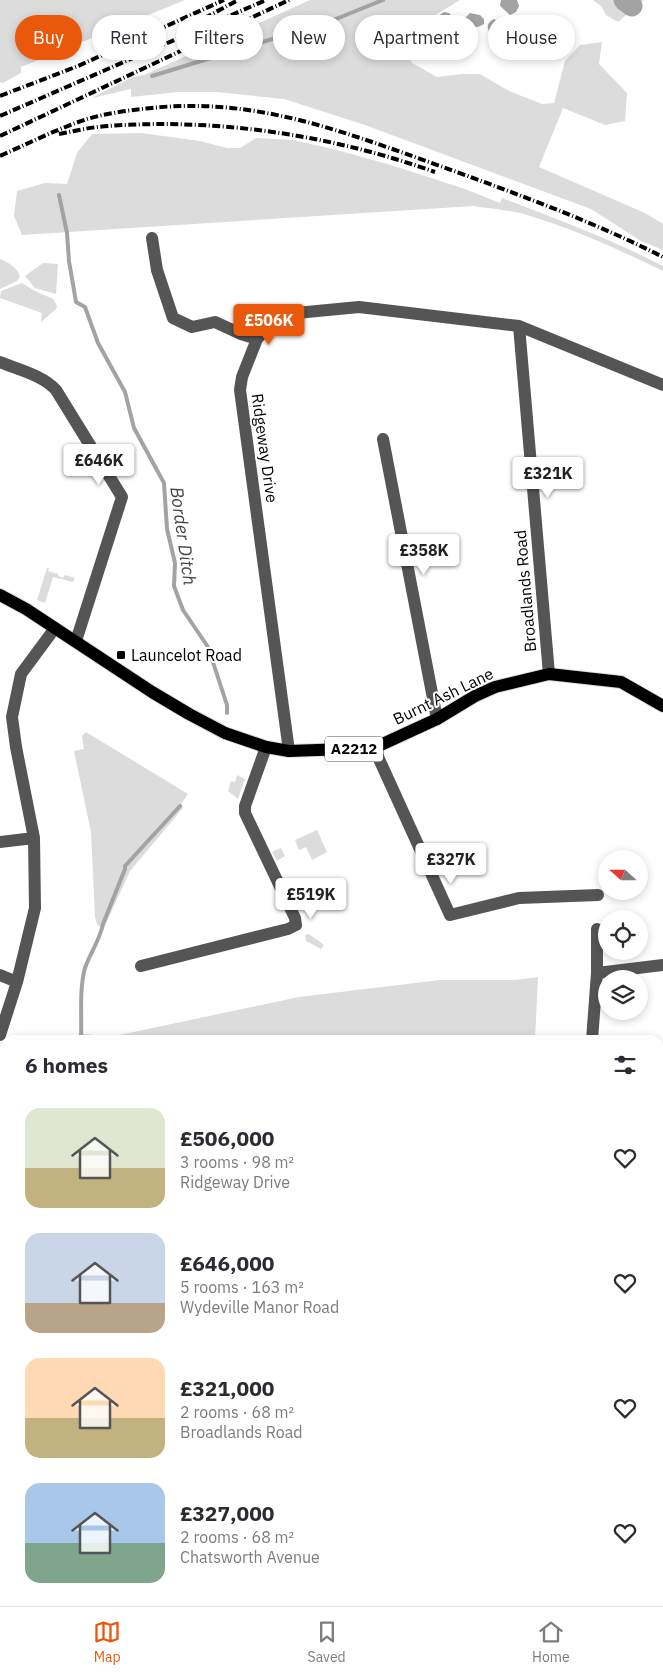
<!DOCTYPE html>
<meta charset="utf-8">
<style>
:root{--surface:#fff;--page:#f7f7f7;--text:#2b2b33;--muted:#7c7c81;--line:#e1e1e2;--accent:#ea580c}
body{margin:0;font-family:"IBM Plex Sans",sans-serif;background:var(--page);color:var(--text);height:100vh;display:flex;flex-direction:column;font-size:19px;white-space:nowrap}
*{box-sizing:border-box;margin:0}
p{font-size:16px;color:var(--muted)}
.icon{flex:none;width:28px;height:28px;fill:none;stroke:currentColor;stroke-width:2;stroke-linecap:round;stroke-linejoin:round}
.map{position:relative;flex:1;overflow:hidden}
.side{position:absolute;left:0px;top:1035px;width:664px;height:571px;display:flex;flex-direction:column;background:var(--surface);border-radius:15px 15px 0 0;box-shadow:0 2px 8px #0003}
.side>*{flex:none}
.banner{position:absolute;left:15px;top:15px;width:634px;height:45px;display:flex;gap:10px}
.needle{width:32px;rotate:291deg}
.tools{position:absolute;left:598px;top:850px;display:grid;gap:10px}
.tools a{display:grid;place-items:center;width:50px;height:50px;border-radius:50%;background:var(--surface);box-shadow:0 2px 8px #0003;font-size:25px}
.price{position:absolute;translate:-50% -42px;padding:0 11px;border-radius:5px;background:#fff;color:#222;font-size:16px;line-height:32px;filter:drop-shadow(0 1px 2px #0008)}
.price::after{content:'';position:absolute;left:50%;top:30px;width:15px;height:11px;margin-left:-8px;background:inherit;clip-path:polygon(0 0,100% 0,50% 100%)}
.price.current{background:var(--accent);color:#fff}
ul{padding:0;list-style:none}
li{display:flex;align-items:center;gap:15px;height:125px;padding:0 25px}
li span{display:grid;place-items:center;flex:none;width:140px;height:100px;border-radius:15px;color:#555}
li>.icon{margin-inline-start:auto}
span .icon{width:60px;height:60px;fill:#fffc;stroke-width:1}
li b{font-size:21px}
h2{display:flex;justify-content:space-between;align-items:center;height:60px;padding:0 25px;font-size:21px}
.chip{padding:0 18px;border-radius:22px;background:var(--surface);box-shadow:0 2px 8px #0003;font-size:18px;line-height:45px}
.chip.current{background:var(--accent);color:#fff}
.dock{display:flex;justify-content:space-around;align-items:center;height:70px;border-top:1px solid var(--line);background:var(--surface);font-size:14px;color:var(--muted)}
.dock a{display:grid;justify-items:center;gap:2px}
.dock .current{color:var(--accent)}
.map>svg:first-child{display:block}
</style>
<div class="map">
<svg width="663" height="1606" viewBox="0 0 663 1606">
<rect width="100%" height="100%" fill="#fff"/>
<path fill="#dcdcdc" d="M0,0H185L21,67V73L3,83L0,82Z
M310,0H460L434,16L406,21L400,32L403,49L412,63L437,77L462,74H480L509,91L542,104L554,103L565,61L580,45L602,42L599,64L627,93L625,121L605,125L563,108L539,167L645,213L663,224V250L641,241L591,209L365,125L284,99L216,92H178L131,97V89L92,98L132,77L144,75Z
M593,0H644L618,22L606,15L601,6Z
M141,133L200,141L227,148H240L256,138L293,140L333,149L391,165L465,189L500,203L502,198C556,219 611,239 663,266V271C620,250 574,229 527,215C510,210 491,209 474,206L22,235L14,216L17,191L45,183L67,184L77,153L92,134Z
M0,259C8,262 18,268 20,277L17,281L0,289Z
M43,263L58,264L56,294L35,288L25,276Z
M22,283L33,290L53,299L57,306L56,309L41,322L42,313L0,298L1,291Z
M47,568H49L48,571L58,574V576L63,578L65,575L75,578L73,582L53,577L45,603L37,600Z
M86,732L188,794L181,804L183,808L130,871L103,930L97,924L95,917L91,832L74,751L84,749L82,736Z
M237,775L245,779L238,799L228,791L231,781L235,782Z
M317,830L327,852L312,860L306,847L299,850L295,840Z
M281,848L285,856L277,861L272,852Z
M309,934L324,945L321,949L306,941L305,935Z
M538,977L535,1040H77L79,1033L110,1037L299,997L440,980H515Z
M0,1237H5V1293H0Z
M659,1382L663,1383V1606H485L480,1601H509L519,1603L520,1601H659Z"/>
<path fill="#a3a3a3" d="M501,0H517L519,6L516,12L510,15L500,6Z
M444,12L449,13L455,20C453,29 450,32 442,33L433,28L432,24L438,16Z
M470,13L480,15L484,19V24C477,29 472,27 466,23L465,18Z
M494,19L504,24H508V32L500,38C489,36 482,25 494,19Z"/>
<g fill="none" stroke-linecap="round" stroke-linejoin="round">
<path stroke="#a3a3a3" stroke-width="4" d="M152,76L331,21L383,0
M59,195L67,233L69,261L76,302L85,307L98,343L125,392L134,428L164,483L167,529L175,563L174,586L183,610L208,647L227,705V713
M81,1040C82,1018 79,989 85,968C90,953 100,940 103,924L125,869V866L180,806"/>
<path stroke="#a3a3a3" stroke-width="21" d="M624,0L632,6"/>
<defs>
<path id="major" d="M0,595L26,609L152,692L189,714L225,733L266,747L289,751L374,748L437,719L475,696L495,687L549,674L621,682L663,706"/>
</defs>
<use href="#major" stroke="#dbdbdb" stroke-width="14"/>
<path stroke="#555" stroke-width="12" d="M152,238L157,270L173,318L192,327L215,322L241,334L257,339
M519,326L549,674
M0,362C19,370 42,375 56,390L122,497L76,641
M383,439L437,719
M374,748L450,915L519,898L598,895
M289,751L240,390L242,377L257,339L274,319L286,314L359,307L519,326L663,385
M0,842L34,838
M141,966L288,929L296,925L295,918L245,813V806L266,747
M597,973L663,965
M0,975L17,982
M0,1035L17,982L35,908L34,838L16,747L12,717L21,674L55,628
M592,1040L597,973V929
M659,1108H663
M659,1258H663
M459,1601L467,1606"/>
<use href="#major" stroke="#000" stroke-width="12"/>
<path stroke="#000" stroke-width="4" stroke-dasharray="8 2.5 1 2.5" stroke-linecap="butt" d="M192,25L238,0
M0,96L78,66L224,0
M0,116L266,0
M59,134C75,131 91,127 108,126C218,118 331,135 435,172
M0,136L289,0
M0,156C29,143 57,129 87,119C104,114 124,111 142,109C253,95 341,131 443,167C517,194 592,221 663,257"/>
</g>
<rect fill="#000" stroke="#fff" stroke-width="2" x="116" y="650" width="10" height="10" rx="2.5"/>
<g text-anchor="middle" stroke-width="4" stroke-linejoin="round" paint-order="stroke">
<rect fill="#fff" stroke="#4c4c4c" stroke-width="1" x="325" y="736.5" width="58" height="25" rx="4"/>
<g font-size="15" font-weight="bold" fill="#000">
<text x="354" y="754">A2212</text>
</g>
<g font-size="16" fill="#000" stroke="#fff">
<text transform="translate(265 448) rotate(82)" y="6">Ridgeway Drive</text>
<text transform="translate(525 591) rotate(-95)" y="6">Broadlands Road</text>
<text transform="translate(443 696) rotate(-26)" y="6">Burnt Ash Lane</text>
</g>
<g font-size="16" fill="#000" stroke="#fff" text-anchor="start">
<text x="131" y="661">Launcelot Road</text>
</g>
<g font-size="18" font-style="italic" fill="#444" stroke="#fff">
<text transform="translate(183 536) rotate(82)" y="6">Border Ditch</text>
</g>
</g>
</svg>
<div class="tools">
<a><svg class="needle" viewBox="-14 -14 28 28"><path d="M0-13l5 13h-10z" fill="#e53935"/><path d="M0 13l5-13h-10z" fill="#7c7c81"/></svg></a>
<a><svg class="icon" aria-label="locate" viewBox="0 0 24 24"><circle cx="12" cy="12" r="6"/><path d="M12 2v4M12 18v4M2 12h4M18 12h4"/></svg></a>
<a><svg class="icon" aria-label="layers" viewBox="0 0 24 24"><path d="M12 4l9 5-9 5-9-5zM3 14l9 5 9-5"/></svg></a>
</div>
<b class="price current" style="left:269px;top:346px">£506K</b>
<b class="price" style="left:99px;top:486px">£646K</b>
<b class="price" style="left:548px;top:499px">£321K</b>
<b class="price" style="left:424px;top:576px">£358K</b>
<b class="price" style="left:451px;top:885px">£327K</b>
<b class="price" style="left:311px;top:920px">£519K</b>
<div class="banner">
<a class="chip current">Buy</a>
<a class="chip">Rent</a>
<a class="chip">Filters</a>
<a class="chip">New</a>
<a class="chip">Apartment</a>
<a class="chip">House</a>
</div>
<section class="side">
<h2>6 homes<svg class="icon" aria-label="filters" viewBox="0 0 24 24"><path d="M4 7h16M4 17h16"/><circle cx="9" cy="7" r="2"/><circle cx="15" cy="17" r="2"/></svg></h2>
<ul>
<li><span style="background:linear-gradient(#dfe7d0 60%,#c2b280 0)"><svg class="icon" aria-label="home" viewBox="0 0 24 24"><path d="M3 11l9-7 9 7M6 9v11h12V9"/></svg></span><div><b>£506,000</b><p>3 rooms · 98 m²</p><p>Ridgeway Drive</p></div><svg class="icon" aria-label="heart" viewBox="0 0 24 24"><path d="M12 20l-8-8c-3-5 5-10 8-4 3-6 11-1 8 4z"/></svg></li>
<li><span style="background:linear-gradient(#c9d6e8 70%,#b9a48a 0)"><svg class="icon" aria-label="home" viewBox="0 0 24 24"><path d="M3 11l9-7 9 7M6 9v11h12V9"/></svg></span><div><b>£646,000</b><p>5 rooms · 163 m²</p><p>Wydeville Manor Road</p></div><svg class="icon" aria-label="heart" viewBox="0 0 24 24"><path d="M12 20l-8-8c-3-5 5-10 8-4 3-6 11-1 8 4z"/></svg></li>
<li><span style="background:linear-gradient(#ffd9b3 60%,#c2b280 0)"><svg class="icon" aria-label="home" viewBox="0 0 24 24"><path d="M3 11l9-7 9 7M6 9v11h12V9"/></svg></span><div><b>£321,000</b><p>2 rooms · 68 m²</p><p>Broadlands Road</p></div><svg class="icon" aria-label="heart" viewBox="0 0 24 24"><path d="M12 20l-8-8c-3-5 5-10 8-4 3-6 11-1 8 4z"/></svg></li>
<li><span style="background:linear-gradient(#a9c7e8 60%,#7fa58c 0)"><svg class="icon" aria-label="home" viewBox="0 0 24 24"><path d="M3 11l9-7 9 7M6 9v11h12V9"/></svg></span><div><b>£327,000</b><p>2 rooms · 68 m²</p><p>Chatsworth Avenue</p></div><svg class="icon" aria-label="heart" viewBox="0 0 24 24"><path d="M12 20l-8-8c-3-5 5-10 8-4 3-6 11-1 8 4z"/></svg></li>
</ul>
</section>
</div>
<nav class="dock">
<a class="current"><svg class="icon" aria-label="map" viewBox="0 0 24 24"><path d="M3 6l6-2 6 2 6-2v14l-6 2-6-2-6 2zM9 4v14M15 6v14"/></svg>Map</a>
<a><svg class="icon" aria-label="saved" viewBox="0 0 24 24"><path d="M7 4h10v16l-5-4-5 4z"/></svg>Saved</a>
<a><svg class="icon" aria-label="home" viewBox="0 0 24 24"><path d="M3 11l9-7 9 7M6 9v11h12V9"/></svg>Home</a>
</nav>
